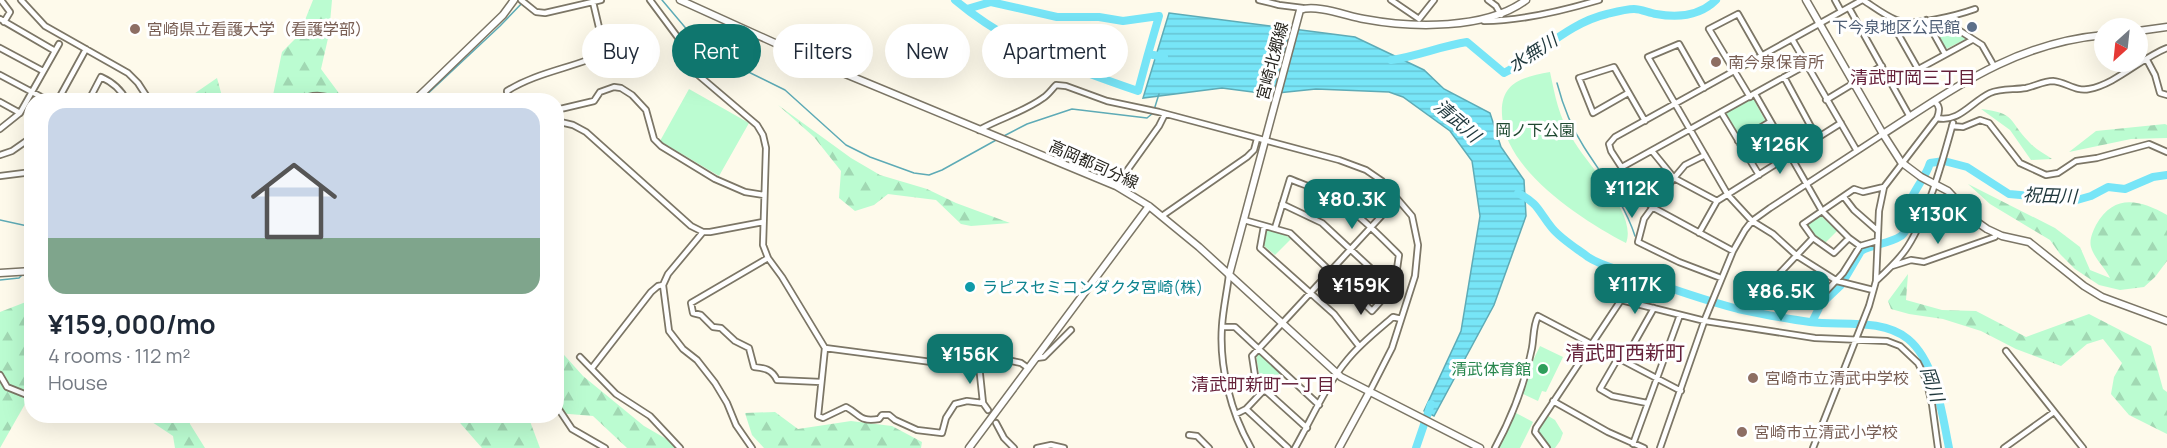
<!DOCTYPE html>
<meta charset="utf-8">
<style>
:root{--surface:#fff;--page:#f6f6f7;--text:#1f2937;--muted:#747a83;--line:#e0e1e3;--accent:#0f766e}
body{margin:0;font-family:Manrope,"Noto Sans JP",sans-serif;background:var(--page);color:var(--text);height:100vh;display:flex;flex-direction:column;font-size:22px;white-space:nowrap}
*{box-sizing:border-box;margin:0}
p{font-size:20px;color:var(--muted)}
.icon{flex:none;width:33px;height:33px;fill:none;stroke:currentColor;stroke-width:2;stroke-linecap:round;stroke-linejoin:round}
.map{position:relative;flex:1;overflow:hidden}
.sheet{position:absolute;left:24px;top:93px;width:540px;height:330px;display:flex;flex-direction:column;background:var(--surface);border-radius:24px;box-shadow:0 6px 24px #0002}
.sheet>*{flex:none}
.hud{position:absolute;left:582px;top:24px;width:570px;height:54px;display:flex;gap:12px}
.needle{width:39px;rotate:207deg}
.buttons{position:absolute;left:2094px;top:18px;display:grid;gap:12px}
.buttons a{display:grid;place-items:center;width:54px;height:54px;border-radius:50%;background:var(--surface);box-shadow:0 6px 24px #0002;font-size:30px}
.price{position:absolute;translate:-50% -51px;padding:0 14px;border-radius:12px;background:var(--accent);color:#fff;font-size:20px;line-height:39px;filter:drop-shadow(0 2px 3px #0008)}
.price::after{content:'';position:absolute;left:50%;top:36px;width:18px;height:14px;margin-left:-9px;background:inherit;clip-path:polygon(0 0,100% 0,50% 100%)}
.price.selected{background:#222;color:#fff}
ul{padding:0;list-style:none}
li{display:grid;align-content:center;gap:12px;height:318px;padding:0 24px}
li+li{border-top:2px solid var(--line)}
li span{display:grid;place-items:center;height:186px;border-radius:18px;color:#555}
li>.icon{margin-inline-start:auto}
span .icon{width:108px;height:108px;fill:#fffc;stroke-width:1}
li b{font-size:26px}
.tag{padding:0 21px;border-radius:27px;background:var(--surface);box-shadow:0 6px 24px #0002;font-size:21px;line-height:54px}
.tag.selected{background:var(--accent);color:#fff}
.map>svg:first-child{display:block}
</style>
<div class="map">
<svg width="2167" height="448" viewBox="0 0 2167 448">
<defs>
<pattern id="forest-firs" width="22" height="20" patternUnits="userSpaceOnUse" patternTransform="scale(1.5)"><rect width="22" height="20" fill="#bbfcd1"/><path d="M5 1l3.5 6h-7zM16 11l3.5 6h-7z" fill="#a1d8b3"/></pattern>
<pattern id="water-rules" width="6" height="5" patternUnits="userSpaceOnUse" patternTransform="scale(1.5)"><rect width="6" height="5" fill="#77e5f7"/><path d="M0 2.5h6" fill="none" stroke="#67c4d3"/></pattern>
</defs>
<rect width="100%" height="100%" fill="#fefaeb"/>
<path fill="url(#forest-firs)" d="M313,0H332L329,34L321,69L344,100H272L282,52L299,35Z
M217,78L223,100H185Z
M778,105L851,158L880,175L927,189L956,203L1010,223L971,226L961,224L936,200L888,194L874,205L855,211L839,198L841,171L814,137Z
M1981,109C2016,113 2008,120 2029,142C2035,149 2045,154 2052,159L2031,160L2010,130Z
M2165,124L2167,125V138L2131,139L2069,152L2096,131Z
M1968,184L2055,228L2080,247L2090,270L2110,278C2106,269 2094,258 2091,247C2089,240 2093,231 2096,225C2114,193 2140,200 2167,215V261L2155,277L2144,287L2120,290L2099,285L2075,269L2060,254L2050,240L1990,204Z
M1908,274L1906,300L1942,310L1976,311L2026,337L2089,314L2151,346L2163,389L2167,392V434L2129,415L2111,394L2114,377L2122,363L2103,339L2087,344L2061,366L2016,349L1981,331L1943,319L1909,314L1891,309L1888,301Z
M31,300V380L25,404L0,448V312Z
M556,346L583,376L644,426L682,448H627L593,416L557,413Z
M775,412L798,429L851,421L892,426L922,442L921,448H764L752,435L745,413Z
M143,416H189L190,424L205,448H175L173,436Z
M454,416H528L540,448H482Z"/>
<path fill="#bbfcd1" d="M1949,20L1955,30L1966,39L1946,49L1930,23Z
M1550,72C1555,96 1559,117 1572,138C1586,164 1638,213 1626,243C1582,220 1504,170 1502,115C1500,82 1523,77 1550,72Z
M689,89L749,123L719,176L660,141Z
M1753,98L1766,122L1739,137L1725,113Z
M1820,215L1837,231L1825,243L1814,236L1806,225Z
M1267,229L1285,235L1291,239L1275,255L1263,245Z
M1540,346L1563,357L1546,392L1542,391L1538,401L1521,393L1526,383L1523,381Z
M1259,351L1281,372L1267,387L1260,380L1256,355Z
M1516,413L1533,422L1520,448H1498Z
M1545,414L1555,420L1563,433L1560,441L1555,448H1548C1537,431 1534,432 1545,414Z"/>
<path fill="url(#water-rules)" stroke="#5eabb6" stroke-width="1.5" d="M1169,13L1355,37L1424,70L1444,89L1490,113L1501,147L1524,180L1526,216L1494,305L1434,416L1424,411L1461,331L1480,216L1472,161L1450,131L1403,97L1389,92L1316,89L1268,94L1222,88L1143,98Z"/>
<g fill="none" stroke-linecap="round" stroke-linejoin="round">
<path stroke="#5eabb6" stroke-width="1.5" d="M662,0L689,32L716,56L785,90L846,145L870,157L914,173L929,175L942,170L998,139
M1557,83C1563,106 1571,127 1584,147C1603,177 1624,202 1635,236
M421,100L500,26L525,0
M1002,137L1027,124L1072,109L1147,118L1153,113L1159,94
M0,220L32,227
M0,280L19,278L23,274"/>
<path stroke="#77e5f7" stroke-width="8" d="M955,0C1008,45 1073,69 1138,91L1148,54L1164,57
M967,9L991,2L1057,17H1099L1123,21L1159,16L1148,54
M1391,60C1418,56 1441,46 1467,42L1504,73C1539,55 1568,23 1607,14C1615,12 1626,9 1634,9C1641,9 1649,13 1656,14C1678,18 1700,16 1716,0
M1518,193C1539,204 1538,211 1552,228C1561,239 1576,248 1588,257C1598,264 1613,268 1625,272C1663,286 1700,299 1738,309C1762,314 1786,319 1810,322C1841,326 1882,318 1908,339C1936,362 1942,414 1949,448
M1812,322L1821,304L1841,285L1861,251C1873,244 1889,244 1901,236C1910,229 1907,220 1908,210C1911,191 1925,180 1930,163L1944,161L1967,167L2009,194L2077,200L2091,196L2108,187L2125,189L2153,177L2167,175
M1416,448L1431,404"/>
<defs>
<path id="minor" d="M1,0L10,12L4,22
M21,0L45,26L128,73L138,83L149,100
M521,0L536,12L545,13L601,0
M650,0L682,43L690,68L757,125L763,135L766,148L763,245L768,258L782,277L825,348L962,366L1012,361L1021,363L1028,368
M1259,0L1279,5L1303,8
M1391,0L1419,19
M1488,0L1496,6L1501,15
M1835,0L1841,11
M1863,0C1874,7 1884,15 1896,20C1913,27 1958,15 1975,9
M1849,8L1910,117
M1951,17L1957,29L1982,45L1994,66
M1889,18L1918,69
M0,19L55,51
M1419,19L1434,0
M1926,20L1945,54
M1484,21C1522,21 1562,11 1599,0
M1792,39L1857,151
M0,48L43,71
M2147,60L2155,75L2160,93L2167,95
M0,75L47,100
M1784,77L1817,138
M1893,83L1972,40
M1704,88L1679,44L1648,57L1728,195L1752,221L1773,234L1796,255L1837,281L1873,290
M1628,93L1593,113L1579,78L1614,67L1645,121
M1755,94L1822,211L1849,238L1860,246
M1750,97L1709,29L1738,14L1762,56
M58,100L86,49
M89,100L101,77C112,82 121,89 126,100
M302,100C313,93 326,96 338,100
M508,100L507,91C537,72 573,68 605,53L593,2
M1826,100L1882,66
M0,102L20,113
M556,110L594,101L600,92L614,87L621,88L632,95L646,110L654,139L661,146L715,179L745,192L764,195
M1721,112L1759,175
M1937,118C1959,123 1971,102 1990,93C2001,88 2014,90 2026,88C2035,86 2044,81 2053,81C2066,82 2076,92 2089,89C2116,84 2141,58 2167,48
M556,121L573,125L586,132L691,226L703,232H710L763,222
M1952,126L1963,127L1980,120L1989,123L2020,163L2046,175L2058,173L2076,161L2097,158L2149,144L2167,152
M0,129L20,113L59,44
M979,130C1000,118 1024,112 1043,98C1048,95 1052,89 1056,85L1066,86L1107,101L1159,112L1339,160L1366,170L1382,181L1412,216L1418,245L1415,276L1392,348L1370,391
M1738,141L1770,122
M1652,151L1674,178L1717,201
M0,155L12,151L32,137
M1705,155L1685,165L1674,178L1644,219L1638,242L1679,262L1721,278
M1622,167L1806,65
M0,176L32,172
M1116,186L1159,126L1165,114
M1844,197L1854,210L1878,231
M1282,204L1322,223L1392,288
M1162,216L1247,157L1254,150L1257,139
M1244,220L1290,233L1372,311C1393,288 1395,287 1399,255C1376,232 1353,208 1324,193C1313,187 1301,184 1290,179L1275,228
M1264,226L1260,248L1334,314L1359,346
M703,232L668,274L663,285L669,331L683,349L697,360L715,383L727,403L736,425L752,448
M1699,233L1717,201L1841,123
M1813,238L1778,275L1774,296L1818,300L1843,273L1860,246L1877,241
M1849,238L1834,253L1813,238L1803,224L1854,189L1863,192L1884,187
M1733,251L1652,207L1635,188L1611,151L1609,144L1615,137L1862,0
M768,258L691,303L693,313L701,315L713,327L721,328L735,341L749,348L754,367C764,368 772,369 777,380L821,382
M1892,266L1911,260L1924,262L1995,237L1996,234
M1229,275C1227,292 1223,309 1222,326C1219,367 1231,413 1251,448
M1877,280C1888,270 1900,259 1908,246C1928,215 1943,159 1953,123
M1222,327H1235L1319,405
M825,348L818,416L823,418L846,407C861,415 859,422 879,419L882,415H889L895,420L917,430L942,433L946,418L955,404L967,401L983,403
M2006,351L2083,448
M580,357L616,394L650,416L680,448
M1036,358L1044,357L1071,330
M1618,358L1600,389L1612,396L1647,403
M1624,361L1654,308
M979,365L983,403L988,410
M592,368L651,292L658,286L663,285
M0,375L7,387L32,397
M1553,401L1608,432L1644,448
M556,405L572,429L605,448
M1246,409L1288,448
M1236,414L1246,409L1263,391
M996,423L1004,438L1014,448
M1307,428L1256,382L1252,356L1397,199
M1189,435L1197,436L1209,448
M1633,444L1680,315
M1037,448L1051,445L1064,448
M1295,448C1312,418 1326,385 1348,359C1361,343 1378,330 1393,317L1401,319
M1495,448C1512,417 1525,383 1532,348C1534,337 1533,326 1538,316L1681,391
M1547,448L1535,432L1536,428L1621,300L1705,321L1815,338L1887,341L1900,346L1918,363L1926,379L1932,404L1938,448
M1660,448L1705,319L1733,251L1745,230L1752,221L1770,208L1883,134
M1813,448L1869,306L1876,281L1879,211L1884,187L1937,118C1940,110 1940,106 1934,101
M2004,448L2054,412"/>
<path id="major" d="M680,0L819,63L1116,186L1149,206L1199,247L1341,377L1480,448
M1806,0L1883,134L1901,162L1921,177L1948,191L1977,222L1987,229L2002,236L2029,242L2084,286L2102,297L2167,321
M2138,31L2167,27
M415,100L503,15L514,0
M1883,134C1956,87 2015,43 2104,35
M0,273L32,271
M1229,275L1300,10C1316,4 1347,16 1364,19C1412,28 1486,30 1526,0
M969,448L1149,206
M1339,448L1370,391"/>
</defs>
<use href="#minor" stroke="#7c7666" stroke-width="8"/>
<use href="#major" stroke="#7c7666" stroke-width="9"/>
<use href="#minor" stroke="#fff" stroke-width="4.5"/>
<use href="#major" stroke="#fff" stroke-width="6"/>
</g>
<circle fill="#5c6f8a" stroke="#fff" stroke-width="2" cx="1972" cy="27" r="6"/>
<g fill="#8d6e63" stroke="#fff" stroke-width="2">
<circle cx="135" cy="29" r="6"/>
<circle cx="1716" cy="62" r="6"/>
<circle cx="1753" cy="378" r="6"/>
<circle cx="1742" cy="432" r="6"/>
</g>
<circle fill="#0f9aa8" stroke="#fff" stroke-width="2" cx="970" cy="287" r="6"/>
<circle fill="#2e9e5b" stroke="#fff" stroke-width="2" cx="1543" cy="369" r="6"/>
<g text-anchor="middle" stroke-width="6" stroke-linejoin="round" paint-order="stroke">
<g font-size="16" fill="#4e5e75" stroke="#fff" text-anchor="end">
<text x="1960" y="33">下今泉地区公民館</text>
</g>
<g font-size="16" fill="#785e54" stroke="#fff" text-anchor="start">
<text x="147" y="35">宮崎県立看護大学（看護学部）</text>
<text x="1728" y="68">南今泉保育所</text>
<text x="1765" y="384">宮崎市立清武中学校</text>
<text x="1754" y="438">宮崎市立清武小学校</text>
</g>
<g font-size="16" fill="#25231d" stroke="#fff">
<text transform="translate(1272 61) rotate(-75)" y="6">宮崎北郷線</text>
<text transform="translate(1094 164) rotate(24)" y="6">高岡都司分線</text>
</g>
<g font-size="16" fill="#1f4930" stroke="#fff">
<text x="1535" y="136">岡ノ下公園</text>
</g>
<g font-size="16" fill="#0d838f" stroke="#fff" text-anchor="start">
<text x="982" y="293">ラピスセミコンダクタ宮崎(株)</text>
</g>
<g font-size="16" fill="#27864d" stroke="#fff" text-anchor="end">
<text x="1531" y="375">清武体育館</text>
</g>
<g font-size="18" font-style="italic" fill="#1e373c" stroke="#fff">
<text transform="translate(1533 53) rotate(-33)" y="6">水無川</text>
<text transform="translate(1457 121) rotate(41)" y="6">清武川</text>
<text transform="translate(2050 196) rotate(2)" y="6">祝田川</text>
<text transform="translate(1932 384) rotate(71)" y="6">岡川</text>
</g>
<g font-size="18" fill="#65213a" stroke="#fff">
<text x="1913" y="84">清武町岡三丁目</text>
<text x="1263" y="391">清武町新町一丁目</text>
</g>
<g font-size="20" fill="#65213a" stroke="#fff">
<text x="1625" y="360">清武町西新町</text>
</g>
</g>
</svg>
<div class="buttons">
<a><svg class="needle" viewBox="-14 -14 28 28"><path d="M0-13l5 13h-10z" fill="#e53935"/><path d="M0 13l5-13h-10z" fill="#747a83"/></svg></a>
</div>
<b class="price" style="left:1780px;top:175px">¥126K</b>
<b class="price" style="left:1632px;top:219px">¥112K</b>
<b class="price" style="left:1352px;top:230px">¥80.3K</b>
<b class="price" style="left:1938px;top:245px">¥130K</b>
<b class="price" style="left:1635px;top:315px">¥117K</b>
<b class="price selected" style="left:1361px;top:316px">¥159K</b>
<b class="price" style="left:1781px;top:322px">¥86.5K</b>
<b class="price" style="left:970px;top:385px">¥156K</b>
<div class="hud">
<a class="tag">Buy</a>
<a class="tag selected">Rent</a>
<a class="tag">Filters</a>
<a class="tag">New</a>
<a class="tag">Apartment</a>
</div>
<section class="sheet">
<ul>
<li><span style="background:linear-gradient(#c9d6e8 70%,#7fa58c 0)"><svg class="icon" aria-label="home" viewBox="0 0 24 24"><path d="M3 11l9-7 9 7M6 9v11h12V9"/></svg></span><div><b>¥159,000/mo</b><p>4 rooms · 112 m²</p><p>House</p></div></li>
</ul>
</section>
</div>
